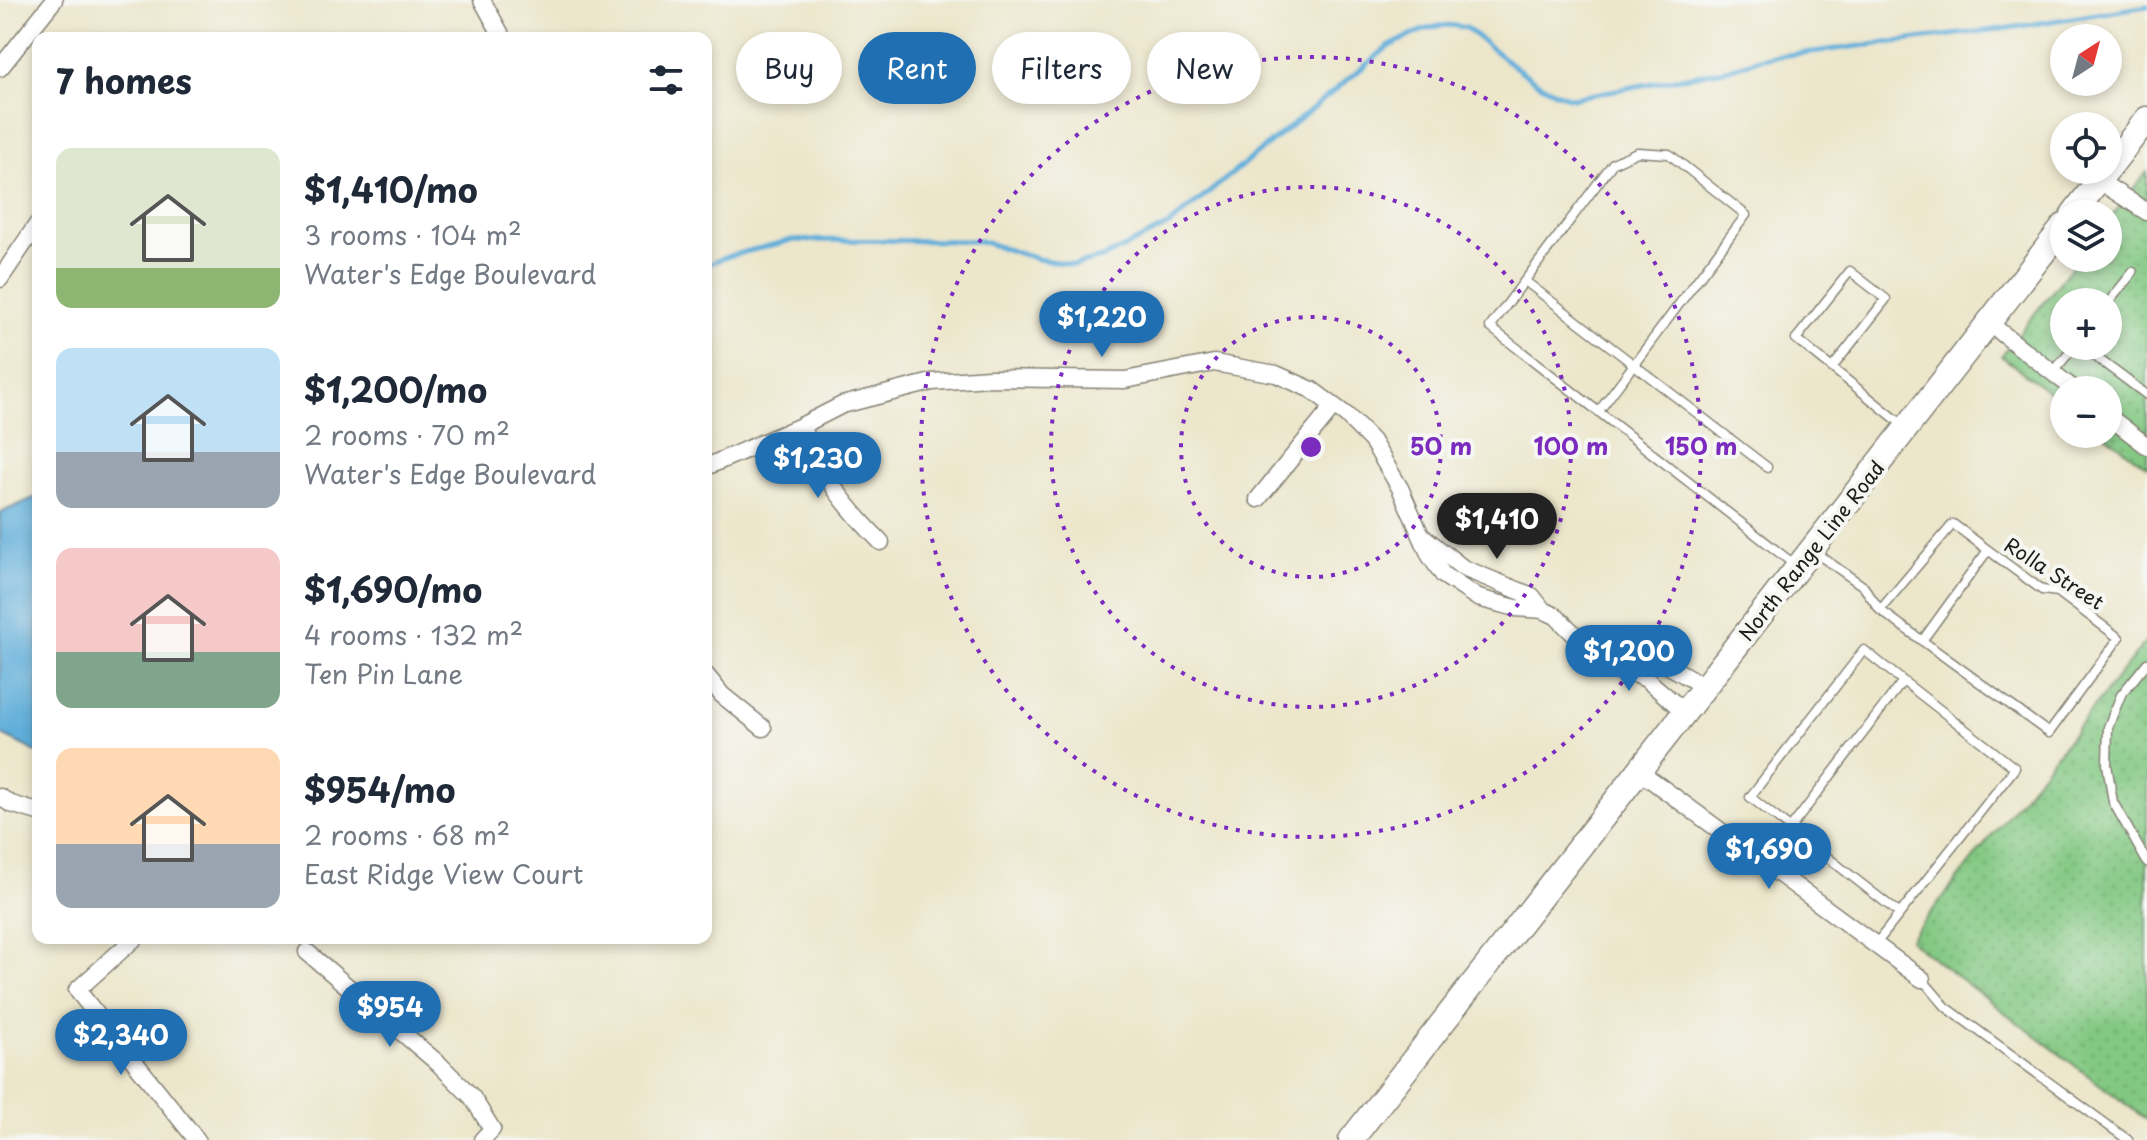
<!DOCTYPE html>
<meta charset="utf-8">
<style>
:root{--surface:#fff;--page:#f6f6f7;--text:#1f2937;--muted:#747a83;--accent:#1f6fb2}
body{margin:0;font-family:"Playpen Sans",sans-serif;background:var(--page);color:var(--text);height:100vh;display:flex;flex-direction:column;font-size:30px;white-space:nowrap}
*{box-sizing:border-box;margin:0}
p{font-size:26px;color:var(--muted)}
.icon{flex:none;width:44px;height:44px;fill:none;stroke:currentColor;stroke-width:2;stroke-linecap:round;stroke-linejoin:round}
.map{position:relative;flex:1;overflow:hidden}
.side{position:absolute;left:32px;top:32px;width:680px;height:912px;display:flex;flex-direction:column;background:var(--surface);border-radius:16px;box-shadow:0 4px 12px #0003}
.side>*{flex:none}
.hud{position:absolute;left:736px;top:32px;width:760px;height:72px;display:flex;gap:16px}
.needle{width:52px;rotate:36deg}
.fabs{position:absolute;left:2050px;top:24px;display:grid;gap:16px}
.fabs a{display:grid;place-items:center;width:72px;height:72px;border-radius:50%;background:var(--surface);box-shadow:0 4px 12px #0003;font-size:40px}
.price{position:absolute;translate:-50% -68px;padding:0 18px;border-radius:28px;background:var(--accent);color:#fff;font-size:26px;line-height:52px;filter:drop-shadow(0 2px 4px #0008)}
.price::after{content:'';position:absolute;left:50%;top:48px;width:24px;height:18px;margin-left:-12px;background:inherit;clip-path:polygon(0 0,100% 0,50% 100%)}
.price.on{background:#222;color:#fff}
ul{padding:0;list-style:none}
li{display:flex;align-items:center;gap:24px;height:200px;padding:0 24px}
li span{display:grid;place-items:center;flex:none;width:224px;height:160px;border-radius:16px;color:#555}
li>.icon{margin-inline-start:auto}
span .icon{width:96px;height:96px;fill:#fffc;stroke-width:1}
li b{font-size:34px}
h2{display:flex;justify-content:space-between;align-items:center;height:96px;padding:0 24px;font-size:34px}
.tag{padding:0 28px;border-radius:36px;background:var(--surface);box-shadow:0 4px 12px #0003;font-size:28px;line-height:72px}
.tag.on{background:var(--accent);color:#fff}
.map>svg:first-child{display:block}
</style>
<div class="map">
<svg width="2147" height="1140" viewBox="0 0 2147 1140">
<defs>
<pattern id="green-dots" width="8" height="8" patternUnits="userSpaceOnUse" patternTransform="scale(2)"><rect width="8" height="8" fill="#82c882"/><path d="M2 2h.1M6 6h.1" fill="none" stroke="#70ab70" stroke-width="1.8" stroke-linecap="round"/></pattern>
</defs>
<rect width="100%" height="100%" fill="#f6f6f2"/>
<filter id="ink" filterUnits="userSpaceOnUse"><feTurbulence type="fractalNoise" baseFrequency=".0125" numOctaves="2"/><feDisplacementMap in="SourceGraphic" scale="16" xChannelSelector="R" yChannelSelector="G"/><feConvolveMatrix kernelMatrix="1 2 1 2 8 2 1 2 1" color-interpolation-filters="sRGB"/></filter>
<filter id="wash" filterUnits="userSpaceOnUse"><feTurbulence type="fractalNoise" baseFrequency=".006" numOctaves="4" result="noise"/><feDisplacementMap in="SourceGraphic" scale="32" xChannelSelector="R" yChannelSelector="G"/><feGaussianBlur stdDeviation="1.8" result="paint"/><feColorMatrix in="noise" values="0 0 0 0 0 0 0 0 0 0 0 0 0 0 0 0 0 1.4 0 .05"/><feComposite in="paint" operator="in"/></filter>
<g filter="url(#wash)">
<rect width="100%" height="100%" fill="#ece6cb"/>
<path fill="url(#green-dots)" stroke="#4f724f" stroke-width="2" fill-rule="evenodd" d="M2147,172V467L2104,434H2108V390H2064V403L2001,356L2079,258H2108V221ZM2064,302H2108V346H2064Z
M2147,640V1120L1909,940Z"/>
<path fill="#61aeda" stroke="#3e657b" stroke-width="2" d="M38,496V753L0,734V513Z"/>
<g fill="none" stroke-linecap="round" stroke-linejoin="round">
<path stroke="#61aeda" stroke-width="5" d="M706,265L729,256L792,240L980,241L1038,259L1074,265L1105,257L1169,225L1388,47C1414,34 1437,19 1466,28C1494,49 1540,92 1573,98L1729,69L1762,58L2009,28L2147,6"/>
</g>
</g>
<g filter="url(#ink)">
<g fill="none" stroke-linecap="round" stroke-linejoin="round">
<defs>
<path id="service" d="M1525,281L1767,467
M2108,303L2133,272
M2081,346L2147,395
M1832,368L1886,299L1850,271L1796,339L1903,425
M2053,372L2075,346
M1599,411L1746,215L1669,154L1637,152L1613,163L1490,327L1795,565
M1813,551L1863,586L1880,610L2049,733L2119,638L2058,592L2042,590L1953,524L1880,610
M1922,641L1988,550
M2147,663L2121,695L2108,727L2107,764L2113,802L2147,862
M1768,865L1780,842L1903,681L2015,768L1875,945
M1899,913L1750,797L1864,650L1903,681
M1922,979L1946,1007L2128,1140"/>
<path id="minor" d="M482,0L503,38
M0,68L54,0
M2099,181L2147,212
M0,279L38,223
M1989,323L2075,390
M2108,416L2147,446
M801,426C823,476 842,503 881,542
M706,467L801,426L842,405L932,382L989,378L1125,380L1214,363L1276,374L1312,390L1346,415L1372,441L1400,488L1430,556L1443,575L1478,598L1516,608L1543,610L1556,616L1581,641L1598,649L1608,662L1646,679L1686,713
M1258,499L1334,406
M1425,538L1463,568L1532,596L1543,610
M1598,649C1640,644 1671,667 1706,688
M706,675L722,695L763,728
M1639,771L1922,979
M0,797L11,804L38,812
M135,938L77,990L197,1140
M307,952L439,1064L472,1097L492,1129L482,1140"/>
<path id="primary" d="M2108,169L2147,119
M2073,214L2107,170
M1351,1140L2064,226"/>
</defs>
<use href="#service" stroke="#848174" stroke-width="11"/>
<use href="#minor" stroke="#848174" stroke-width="19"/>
<use href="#primary" stroke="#848174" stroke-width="27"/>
<use href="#service" stroke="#fff" stroke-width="8"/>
<use href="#minor" stroke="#fff" stroke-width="16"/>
<use href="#primary" stroke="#fff" stroke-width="24"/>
</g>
</g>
<g fill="none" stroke="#7b2cbf" stroke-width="4" stroke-dasharray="4 8">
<circle cx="1311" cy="447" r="130"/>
<circle cx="1311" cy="447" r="260"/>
<circle cx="1311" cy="447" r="390"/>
</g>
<g text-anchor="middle" stroke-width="8" stroke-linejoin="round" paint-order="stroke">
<g font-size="20" fill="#1c1c1c" stroke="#f6f6f2">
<text transform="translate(1812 551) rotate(-52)" y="7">North Range Line Road</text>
<text transform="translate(2054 574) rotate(33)" y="7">Rolla Street</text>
</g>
</g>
<circle cx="1311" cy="447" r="12" fill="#7b2cbf" stroke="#f6f6f2" stroke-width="4"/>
<g font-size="24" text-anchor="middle" font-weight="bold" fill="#7b2cbf" stroke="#f6f6f2" stroke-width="8" stroke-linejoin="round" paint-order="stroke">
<text x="1441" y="455">50 m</text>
<text x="1571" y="455">100 m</text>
<text x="1701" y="455">150 m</text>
</g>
</svg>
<div class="fabs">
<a><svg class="needle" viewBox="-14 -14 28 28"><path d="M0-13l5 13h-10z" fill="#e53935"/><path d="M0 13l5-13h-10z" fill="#747a83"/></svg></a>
<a><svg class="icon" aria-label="locate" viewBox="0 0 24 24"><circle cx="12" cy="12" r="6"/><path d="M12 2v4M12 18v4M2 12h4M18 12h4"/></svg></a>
<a><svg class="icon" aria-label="layers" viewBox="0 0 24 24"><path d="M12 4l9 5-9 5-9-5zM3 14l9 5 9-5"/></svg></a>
<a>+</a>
<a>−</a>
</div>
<b class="price" style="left:1102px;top:359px">$1,220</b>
<b class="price" style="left:818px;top:500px">$1,230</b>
<b class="price on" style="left:1497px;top:561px">$1,410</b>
<b class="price" style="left:1629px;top:693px">$1,200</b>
<b class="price" style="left:1769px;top:891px">$1,690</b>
<b class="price" style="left:390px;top:1049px">$954</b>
<b class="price" style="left:121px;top:1077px">$2,340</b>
<div class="hud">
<a class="tag">Buy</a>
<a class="tag on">Rent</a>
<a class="tag">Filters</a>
<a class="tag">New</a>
</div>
<section class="side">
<h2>7 homes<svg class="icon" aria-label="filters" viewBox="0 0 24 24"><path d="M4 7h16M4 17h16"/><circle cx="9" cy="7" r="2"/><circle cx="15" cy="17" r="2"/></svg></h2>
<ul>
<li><span style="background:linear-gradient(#dfe7d0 75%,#8fb573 0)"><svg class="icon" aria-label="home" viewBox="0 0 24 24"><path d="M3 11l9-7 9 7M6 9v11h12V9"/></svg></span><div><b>$1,410/mo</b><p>3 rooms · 104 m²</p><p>Water's Edge Boulevard</p></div></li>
<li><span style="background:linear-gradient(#bfe0f5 65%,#9aa5b1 0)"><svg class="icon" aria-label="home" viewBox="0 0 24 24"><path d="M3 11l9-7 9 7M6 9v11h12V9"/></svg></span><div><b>$1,200/mo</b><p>2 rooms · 70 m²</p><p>Water's Edge Boulevard</p></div></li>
<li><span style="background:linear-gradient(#f6c9c9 65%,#7fa58c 0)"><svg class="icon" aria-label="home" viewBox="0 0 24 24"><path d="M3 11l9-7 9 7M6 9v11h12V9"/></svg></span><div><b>$1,690/mo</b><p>4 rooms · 132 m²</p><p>Ten Pin Lane</p></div></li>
<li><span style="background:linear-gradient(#ffd9b3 60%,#9aa5b1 0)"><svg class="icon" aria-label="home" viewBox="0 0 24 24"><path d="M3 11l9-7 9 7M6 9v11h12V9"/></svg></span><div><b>$954/mo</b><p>2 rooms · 68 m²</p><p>East Ridge View Court</p></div></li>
</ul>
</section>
</div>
